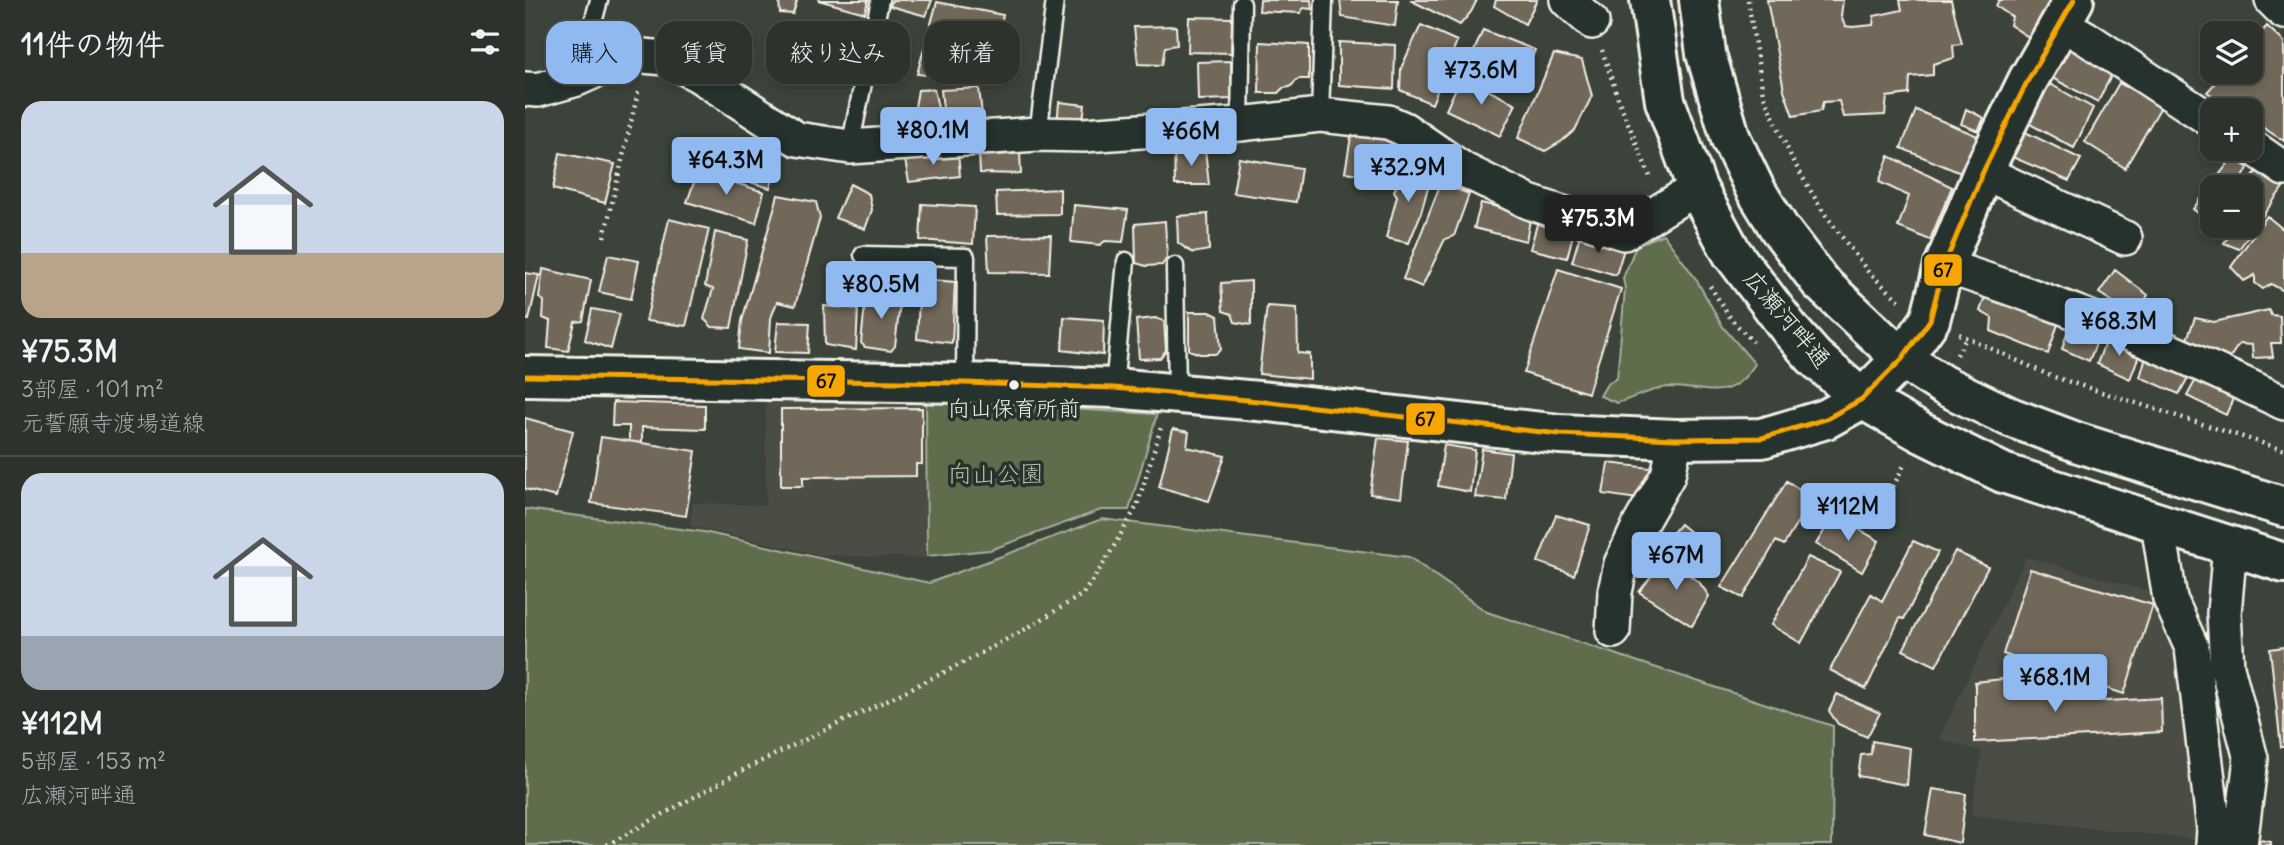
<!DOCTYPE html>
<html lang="ja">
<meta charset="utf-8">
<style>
:root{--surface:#2d322c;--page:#393e38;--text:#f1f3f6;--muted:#a7aaa9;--line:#484d48;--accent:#90b9f0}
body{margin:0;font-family:Delius,"Klee One",sans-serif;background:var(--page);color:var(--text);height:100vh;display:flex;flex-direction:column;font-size:26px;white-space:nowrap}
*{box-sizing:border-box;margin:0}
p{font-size:23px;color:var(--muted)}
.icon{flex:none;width:38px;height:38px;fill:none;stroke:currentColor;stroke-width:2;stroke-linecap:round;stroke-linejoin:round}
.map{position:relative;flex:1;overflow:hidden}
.details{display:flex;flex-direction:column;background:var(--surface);width:525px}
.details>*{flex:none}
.guide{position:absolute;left:21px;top:21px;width:665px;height:63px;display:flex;gap:14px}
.fabs{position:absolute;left:1675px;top:21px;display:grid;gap:14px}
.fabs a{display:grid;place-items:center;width:63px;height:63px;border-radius:14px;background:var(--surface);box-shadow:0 4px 10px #0003,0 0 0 2px var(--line);font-size:35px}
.price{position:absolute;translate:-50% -60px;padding:0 16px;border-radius:7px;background:var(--accent);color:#111;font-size:23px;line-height:46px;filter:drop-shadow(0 2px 4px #0008)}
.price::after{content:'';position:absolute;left:50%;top:42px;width:21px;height:16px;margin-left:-10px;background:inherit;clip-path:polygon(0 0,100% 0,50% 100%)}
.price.on{background:#222;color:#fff}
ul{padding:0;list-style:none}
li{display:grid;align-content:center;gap:14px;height:371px;padding:0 21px}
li+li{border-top:2px solid var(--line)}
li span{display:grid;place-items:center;height:217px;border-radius:21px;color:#555}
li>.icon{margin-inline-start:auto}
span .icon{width:126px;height:126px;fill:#fffc;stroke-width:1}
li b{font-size:30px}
h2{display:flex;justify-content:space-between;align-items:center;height:84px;padding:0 21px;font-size:30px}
.chip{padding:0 24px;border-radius:21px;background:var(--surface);box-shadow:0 4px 10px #0003,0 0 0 2px var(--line);font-size:24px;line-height:63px}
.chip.on{background:var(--accent);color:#111}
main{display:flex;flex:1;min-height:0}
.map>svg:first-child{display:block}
</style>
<main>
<section class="details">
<h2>11件の物件<svg class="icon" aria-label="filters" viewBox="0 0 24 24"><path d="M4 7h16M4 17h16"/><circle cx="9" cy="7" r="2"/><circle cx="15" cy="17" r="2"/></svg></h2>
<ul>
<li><span style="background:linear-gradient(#c9d6e8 70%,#b9a48a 0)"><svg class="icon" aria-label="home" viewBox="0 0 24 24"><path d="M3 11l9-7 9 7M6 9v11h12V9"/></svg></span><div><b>¥75.3M</b><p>3部屋 · 101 m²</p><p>元誓願寺渡場道線</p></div></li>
<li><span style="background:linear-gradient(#c9d6e8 75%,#9aa5b1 0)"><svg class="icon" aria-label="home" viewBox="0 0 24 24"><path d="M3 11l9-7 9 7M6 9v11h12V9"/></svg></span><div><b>¥112M</b><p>5部屋 · 153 m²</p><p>広瀬河畔通</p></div></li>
</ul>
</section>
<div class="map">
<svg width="1759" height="845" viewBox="0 0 1759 845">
<rect width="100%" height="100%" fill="#3c433a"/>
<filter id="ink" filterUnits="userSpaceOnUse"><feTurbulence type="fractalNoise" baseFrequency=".0143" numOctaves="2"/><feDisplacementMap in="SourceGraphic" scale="14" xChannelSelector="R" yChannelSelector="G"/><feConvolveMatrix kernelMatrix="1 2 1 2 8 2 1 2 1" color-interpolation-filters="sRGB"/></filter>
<g filter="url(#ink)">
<path fill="#4c4e44" d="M241,398L399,400L400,558L297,555L165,526L168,503L241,505Z
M1501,557L1634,594L1654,645L1676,840L1446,815L1457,751L1414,739Z"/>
<path fill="#5f6d4e" stroke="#aaaf9b" stroke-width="2" d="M1138,234L1171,279L1198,327L1230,364C1204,404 1183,387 1144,387C1129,388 1106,399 1092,403L1075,396L1082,384L1092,378L1100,289L1098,278L1111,246Z
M401,401L632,414L604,510H576L465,550L402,556Z
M0,509L179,532L404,583L577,519L884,557L962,612L1308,726L1307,845H0Z"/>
<path fill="#71675a" stroke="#f4f1e8" stroke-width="2" d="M249,0L272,1L268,14L255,13L254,1Z
M293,0H343L340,13Z
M367,0H407L401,16L365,6Z
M735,0H786L787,9L778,8L776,13L734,11Z
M815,0H873L870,26L817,17Z
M885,0H952L946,12L935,25Z
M971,0H1012L1000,24L969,6Z
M1242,0H1318L1316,16L1320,26L1327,27L1348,25L1349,16L1377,10L1375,0H1426L1437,44L1428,45L1429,58L1408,64V75L1385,77L1384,94L1362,97L1360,115L1318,117L1314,101L1298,102L1296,111L1268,116L1259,90Z
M1474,0H1527L1505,38L1485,25L1487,17L1471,6Z
M412,2L478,15L470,54L429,45L418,77L392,74Z
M664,17L707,18L706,53L663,52Z
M896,25L932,41L907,104L875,90L876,68Z
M651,26L652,45L640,47L637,65L613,64L609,27Z
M1742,26L1759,42V141L1726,120V110H1711L1682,92L1700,72H1726V44Z
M958,30L1010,50L994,87L943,65Z
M735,42L784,45V79H773L765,87L758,88L753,93H734Z
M814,42L870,45L869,89L814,85Z
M1543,45L1590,68L1573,102L1527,78Z
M1029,54L1057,60L1067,96L1050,130L1037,141L1020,151L993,138Z
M706,61L707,99L673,100L672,62Z
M936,77L991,104L975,136L921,110Z
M1594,83L1637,105L1600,168L1560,142Z
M1525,84L1568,108L1549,148L1501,122Z
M454,88L457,115L419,118L416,90Z
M409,89L414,112L409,119L390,121V107L393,90Z
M534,102L560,105L557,127L532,125Z
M1441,109L1459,118L1453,131L1436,124Z
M1391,110L1455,137L1438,174L1376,148Z
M235,130L260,140L245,188L221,181Z
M1496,130L1556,159L1544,181L1485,156Z
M827,131L866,133L867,161L858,178L820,172Z
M680,149L684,185H650L649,151Z
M433,152L435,176L384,182L380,160Z
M495,152L496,174L455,173L454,153Z
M35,153L90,164L80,203L28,189Z
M1364,156L1427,187L1405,240L1373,227L1384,196L1354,182Z
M1708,157L1723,168L1713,187H1687V224L1668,209Z
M714,158L776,168L771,202L708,193Z
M1735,167L1759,186L1714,249L1699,243L1710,226H1726V187H1721Z
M880,168L907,173L895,216L884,243L861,238L872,196L869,191Z
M173,171L239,192L231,223L162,202Z
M916,183L944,194L929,236L920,239L897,287L878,279Z
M325,184L344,194L347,210L340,229L310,218Z
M535,189V214L472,215L471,192Z
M253,195L291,202L295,218L270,306L252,302L246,318L244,353L214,349L217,321Z
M956,203L1006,215L1001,241L949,228Z
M397,204L450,207L448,244L395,240Z
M549,205L603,210L598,242L580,241L575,245L546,242Z
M683,214L684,250L668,253L653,243L652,216Z
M1742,216L1759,230V291L1746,284L1738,289L1730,283V275L1719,281L1706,267Z
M144,219L184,229L161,326L121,321Z
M640,221L642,258L637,265L621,266L611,263L610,224Z
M1013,221L1049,231L1042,258L1005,249Z
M190,232L223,240L206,328L187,327L179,319L188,289L180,286Z
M526,235L524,273L464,272L462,236Z
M1055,235L1099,249L1091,275L1047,262Z
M83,255L114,261L106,299L74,292Z
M18,269L66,280L58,321L50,322L43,351L23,348L25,321L18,318L19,301L14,298Z
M1033,269L1096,289L1063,393L999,373Z
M1590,270L1623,295L1611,317L1574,293Z
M0,273L14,275L4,320L0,319Z
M395,279L430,282L427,343L392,339Z
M726,281V325L710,322L707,314L698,311L696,283Z
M341,294H376L370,346L366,351L340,347L336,343Z
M1472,295L1534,321L1523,354L1466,331L1467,318L1455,311L1459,299Z
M299,306L333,309L331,350L300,345Z
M742,306L772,308L773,353L785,354V379L734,374Z
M67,309L95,314L86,349L60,340Z
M1744,310L1746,315L1755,316L1756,343H1746L1748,357L1728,358L1727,345L1714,344L1704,359L1662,339L1670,318L1689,322Z
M664,312H685L693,316L696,350L690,354H675L664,350Z
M539,317L579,320L578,355L537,350Z
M630,318L639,321L641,350L635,358L614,359L611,320Z
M253,322L285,323L283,353L250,352Z
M1545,324L1575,334L1564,361L1537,349Z
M1582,337L1616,350L1605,379L1572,364Z
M1622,354L1666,372L1654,394L1615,377Z
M1674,374L1711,392L1701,415L1662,396Z
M88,402L180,405V429L117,427V443L104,441V426H87Z
M397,408V464H391V476L278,477V486H256V409Z
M0,418L48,431L31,497L0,489Z
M648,429L664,432L662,447L700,456L684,501L634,487Z
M76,437L171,451L161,516L66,503Z
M853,438L883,441L876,498L845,494Z
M919,445L950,450L945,492L913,486Z
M957,449L986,453L981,500L950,497Z
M1083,463L1126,468L1119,500L1078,494Z
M1262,481L1287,498L1259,545L1251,541L1218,598L1196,587Z
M1031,515L1065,525L1049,575L1013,562Z
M1309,515L1354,541L1337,572L1291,544Z
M1155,524L1177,542L1160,562L1138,544Z
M1388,541L1413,552L1379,619L1375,618L1341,689L1305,670L1346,594L1357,601Z
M1430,551L1463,567L1411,666L1378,650Z
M1283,557L1315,572L1276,643L1246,625Z
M1141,558L1174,582L1184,596L1167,626L1114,592Z
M1505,569L1628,605L1599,694L1478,654Z
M1759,647V747H1756L1745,649Z
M1507,676L1514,693L1583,701L1636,698L1637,732L1450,742V682Z
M1312,694L1355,713L1342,737L1313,724L1304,711Z
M1347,741L1385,748L1382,785L1333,776L1336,755L1346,754Z
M1408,789L1441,794L1435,843L1400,835Z
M1735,840L1746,842V845H1734Z"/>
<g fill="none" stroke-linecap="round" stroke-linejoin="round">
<defs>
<path id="lane" d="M53,79L74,0
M795,115L799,0
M715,124L717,4
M513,134L530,0
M325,147L355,0
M338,255L441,257L440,383
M650,266L652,393
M589,388L601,261"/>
<path id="street" d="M1042,0L1067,22
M1747,0L1759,12
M1535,23L1561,38L1687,121
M0,89L13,90L52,79L106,55L141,58L173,75L272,139L325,147L513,134L559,135L715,124L795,115L863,122L879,129L939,170L1004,202L1099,233L1172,188
M1726,146L1759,169
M1458,172L1600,238
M1419,266C1536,303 1649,350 1759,403
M1633,523L1645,599L1667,648L1689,829L1688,845
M1705,545L1699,613L1702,667L1726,759L1715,845
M1088,631L1090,592L1096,564L1115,524L1143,475L1151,439"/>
<path id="secondary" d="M0,376L440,383L589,388L744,402L1035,434L1151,439L1237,438L1301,419L1337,399L1377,359L1405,320L1419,266L1458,172L1503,80L1549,0"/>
<path id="highway" d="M1125,0L1140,101L1172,188L1207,253L1266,331L1289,357L1337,399L1395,432L1478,473L1759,563
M1174,0L1181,54L1206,139L1230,189L1254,228L1295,282L1377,359L1418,385L1485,417L1554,443L1759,507"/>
</defs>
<use href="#lane" stroke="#f4f1e8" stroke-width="21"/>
<use href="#street" stroke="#f4f1e8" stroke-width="38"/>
<use href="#secondary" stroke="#f4f1e8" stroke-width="44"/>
<use href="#highway" stroke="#f4f1e8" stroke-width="44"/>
<path stroke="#f4f1e8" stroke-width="4.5" stroke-dasharray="2 5" stroke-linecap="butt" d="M1223,0L1238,94L1268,161L1299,213L1344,273L1375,301
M1077,50L1094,101L1126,179
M79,237L114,88
M1185,286L1206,319L1228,342
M1434,334L1526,376L1759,450
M1432,355L1441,338
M1368,487L1380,463
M82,845L220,769L430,667L499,630L558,594L581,560L612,506L637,424"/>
<use href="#lane" stroke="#26332d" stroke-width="16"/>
<use href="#street" stroke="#26332d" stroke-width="33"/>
<use href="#secondary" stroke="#26332d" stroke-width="38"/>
<use href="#highway" stroke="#26332d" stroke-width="38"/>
<defs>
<path id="bus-1" d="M0,376L440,383L589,388L744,402L1035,434L1151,439L1237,438L1301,419L1337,399L1377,359L1405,320L1419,266L1458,172L1503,80L1549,0"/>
</defs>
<use href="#bus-1" stroke="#26332d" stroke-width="10"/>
<use href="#bus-1" stroke="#f7a600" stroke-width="5"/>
</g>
</g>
<circle fill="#f4f1e8" stroke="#26332d" stroke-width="2.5" cx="489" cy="385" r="6"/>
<g text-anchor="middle" stroke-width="7" stroke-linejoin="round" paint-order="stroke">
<g font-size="22" fill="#f4f1e8" stroke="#26332d">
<text x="489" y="416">向山保育所前</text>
</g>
<g font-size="24" fill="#f4f1e8" stroke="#26332d">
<text transform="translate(1262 319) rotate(50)" y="8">広瀬河畔通</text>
</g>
<g font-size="24" fill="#b8bcaa" stroke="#26332d">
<text x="471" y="482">向山公園</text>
</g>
</g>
<g stroke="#26332d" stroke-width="2.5">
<rect x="1398" y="253" width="40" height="34" rx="7" fill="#f7a600"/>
<rect x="281" y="364" width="40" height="34" rx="7" fill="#f7a600"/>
<rect x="880" y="402" width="41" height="34" rx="7" fill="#f7a600"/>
</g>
<g font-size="19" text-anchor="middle" font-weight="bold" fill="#111">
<text x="1418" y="277">67</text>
<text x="301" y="388">67</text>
<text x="900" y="426">67</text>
</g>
</svg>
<div class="fabs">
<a><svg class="icon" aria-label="layers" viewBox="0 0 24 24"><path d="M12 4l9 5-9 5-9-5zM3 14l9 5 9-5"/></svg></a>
<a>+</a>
<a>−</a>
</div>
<b class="price" style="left:956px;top:107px">¥73.6M</b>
<b class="price" style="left:408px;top:167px">¥80.1M</b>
<b class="price" style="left:666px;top:168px">¥66M</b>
<b class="price" style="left:201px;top:197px">¥64.3M</b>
<b class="price" style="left:883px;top:204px">¥32.9M</b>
<b class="price on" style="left:1073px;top:255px">¥75.3M</b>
<b class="price" style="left:356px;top:321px">¥80.5M</b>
<b class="price" style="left:1594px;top:358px">¥68.3M</b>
<b class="price" style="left:1323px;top:543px">¥112M</b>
<b class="price" style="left:1151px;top:592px">¥67M</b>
<b class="price" style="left:1530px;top:714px">¥68.1M</b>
<div class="guide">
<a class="chip on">購入</a>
<a class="chip">賃貸</a>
<a class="chip">絞り込み</a>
<a class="chip">新着</a>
</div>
</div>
</main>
